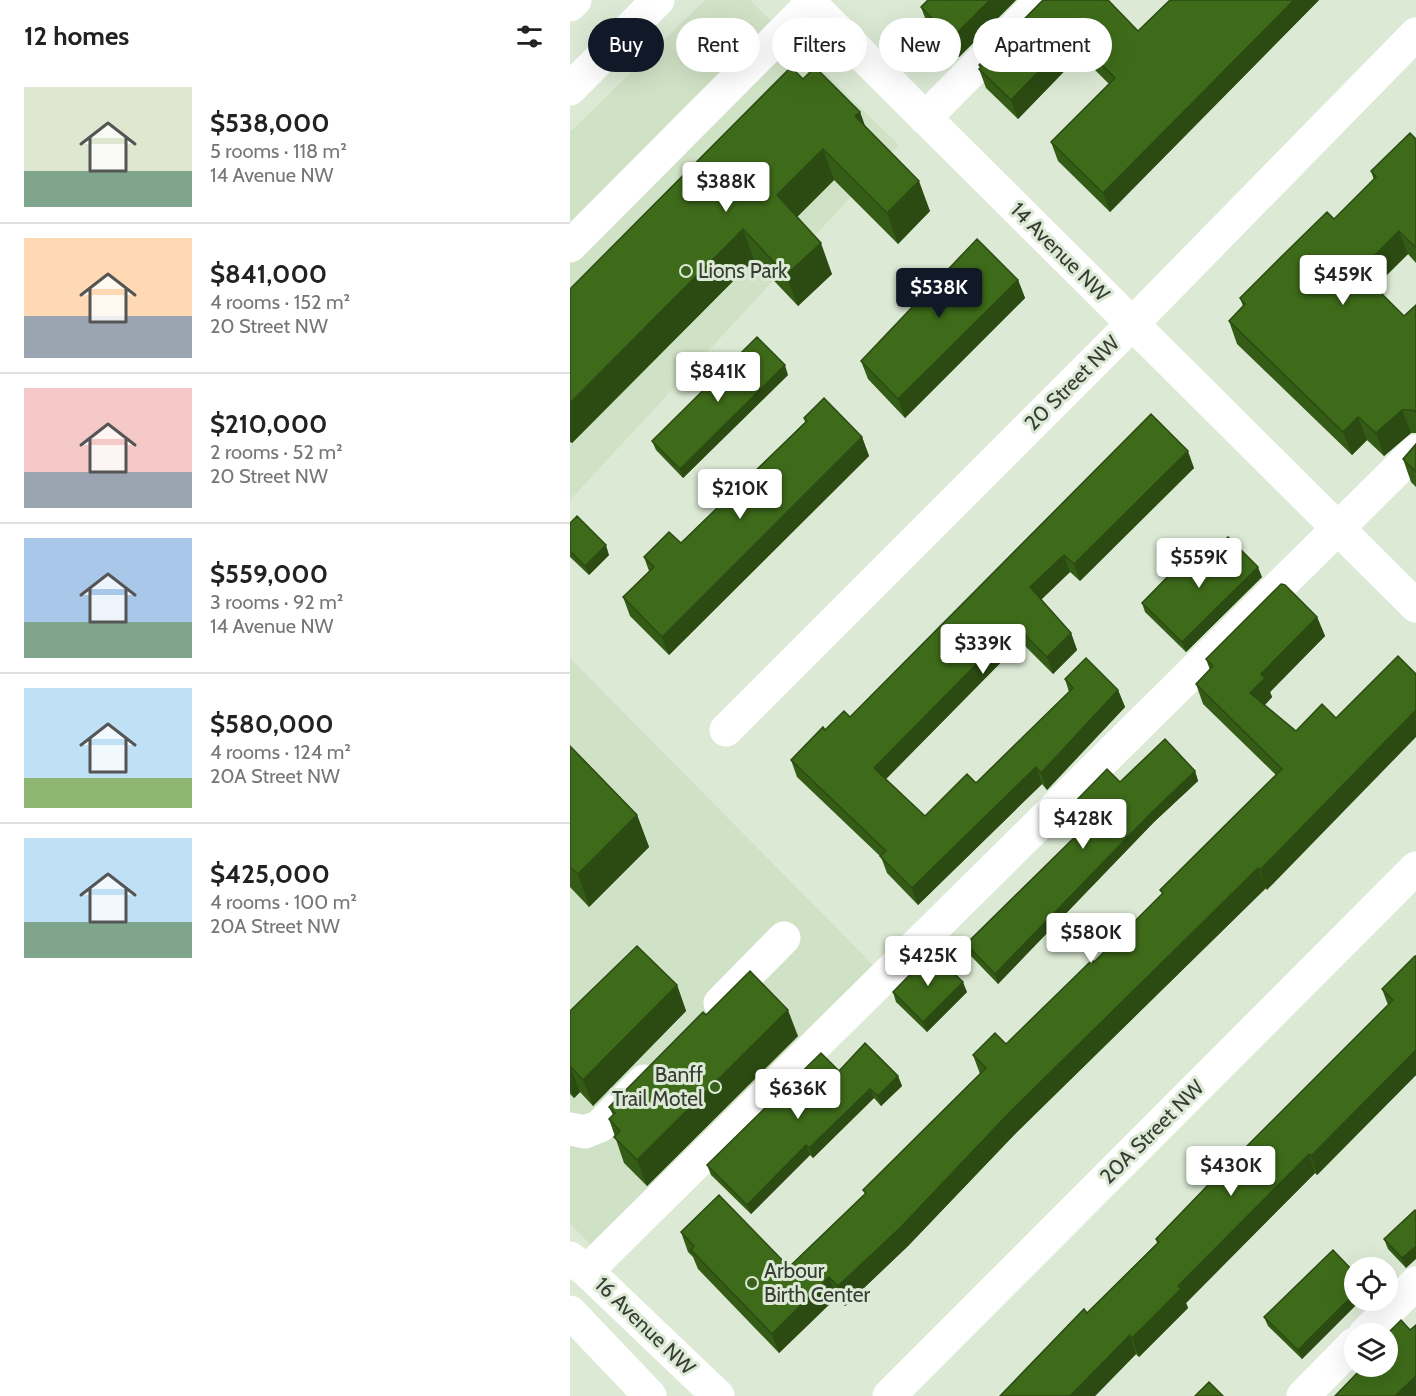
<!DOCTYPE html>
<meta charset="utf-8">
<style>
:root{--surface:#fff;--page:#f6f6f6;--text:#222;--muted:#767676;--line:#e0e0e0;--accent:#111827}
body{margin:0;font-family:Cabin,sans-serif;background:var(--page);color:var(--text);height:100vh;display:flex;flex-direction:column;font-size:22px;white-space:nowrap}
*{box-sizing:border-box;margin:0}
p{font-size:20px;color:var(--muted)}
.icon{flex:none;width:33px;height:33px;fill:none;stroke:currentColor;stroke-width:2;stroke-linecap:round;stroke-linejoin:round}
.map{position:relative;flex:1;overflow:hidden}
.sheet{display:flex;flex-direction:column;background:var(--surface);width:570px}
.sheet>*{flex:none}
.guide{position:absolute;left:18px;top:18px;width:570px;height:54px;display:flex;gap:12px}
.controls{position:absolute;left:774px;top:1257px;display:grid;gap:12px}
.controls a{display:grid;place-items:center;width:54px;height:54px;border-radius:50%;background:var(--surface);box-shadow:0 6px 24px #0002;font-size:30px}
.price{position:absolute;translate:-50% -51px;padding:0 14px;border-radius:6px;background:#fff;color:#222;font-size:20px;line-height:39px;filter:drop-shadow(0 2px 3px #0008)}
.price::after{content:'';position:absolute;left:50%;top:36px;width:18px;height:14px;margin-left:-9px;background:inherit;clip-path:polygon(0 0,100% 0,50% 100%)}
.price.on{background:var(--accent);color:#fff}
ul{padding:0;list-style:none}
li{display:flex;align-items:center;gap:18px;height:150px;padding:0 24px}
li+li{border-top:2px solid var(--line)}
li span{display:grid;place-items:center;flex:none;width:168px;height:120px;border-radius:0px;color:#555}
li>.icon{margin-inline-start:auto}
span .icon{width:72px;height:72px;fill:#fffc;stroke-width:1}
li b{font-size:26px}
h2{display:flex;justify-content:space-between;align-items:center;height:72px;padding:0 24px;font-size:26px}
.tag{padding:0 21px;border-radius:27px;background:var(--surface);box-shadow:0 6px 24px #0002;font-size:21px;line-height:54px}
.tag.on{background:var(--accent);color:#fff}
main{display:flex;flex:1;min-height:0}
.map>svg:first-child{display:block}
</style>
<main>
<section class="sheet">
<h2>12 homes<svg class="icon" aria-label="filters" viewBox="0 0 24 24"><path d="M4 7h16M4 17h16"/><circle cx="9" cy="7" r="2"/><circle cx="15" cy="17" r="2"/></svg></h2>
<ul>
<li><span style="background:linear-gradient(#dfe7d0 70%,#7fa58c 0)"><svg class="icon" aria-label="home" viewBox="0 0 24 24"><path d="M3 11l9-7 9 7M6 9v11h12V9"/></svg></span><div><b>$538,000</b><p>5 rooms · 118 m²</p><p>14 Avenue NW</p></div></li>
<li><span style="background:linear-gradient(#ffd9b3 65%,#9aa5b1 0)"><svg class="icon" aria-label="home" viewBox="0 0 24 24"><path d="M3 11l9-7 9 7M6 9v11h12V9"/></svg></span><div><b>$841,000</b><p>4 rooms · 152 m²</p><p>20 Street NW</p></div></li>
<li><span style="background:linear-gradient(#f6c9c9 70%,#9aa5b1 0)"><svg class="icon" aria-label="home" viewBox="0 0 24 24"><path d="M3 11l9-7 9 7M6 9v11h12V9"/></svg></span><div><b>$210,000</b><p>2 rooms · 52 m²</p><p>20 Street NW</p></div></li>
<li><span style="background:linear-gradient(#a9c7e8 70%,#7fa58c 0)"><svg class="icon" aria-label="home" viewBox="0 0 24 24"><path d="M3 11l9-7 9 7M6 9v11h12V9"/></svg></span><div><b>$559,000</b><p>3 rooms · 92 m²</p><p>14 Avenue NW</p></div></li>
<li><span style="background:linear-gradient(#bfe0f5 75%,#8fb573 0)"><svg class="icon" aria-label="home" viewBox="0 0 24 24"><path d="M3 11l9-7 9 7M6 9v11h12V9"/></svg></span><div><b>$580,000</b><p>4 rooms · 124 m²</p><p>20A Street NW</p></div></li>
<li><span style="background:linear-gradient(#bfe0f5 70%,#7fa58c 0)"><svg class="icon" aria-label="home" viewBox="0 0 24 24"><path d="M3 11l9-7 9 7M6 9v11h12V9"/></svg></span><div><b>$425,000</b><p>4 rooms · 100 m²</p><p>20A Street NW</p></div></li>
</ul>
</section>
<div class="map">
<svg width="846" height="1396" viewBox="0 0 846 1396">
<rect width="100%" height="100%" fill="#dcead5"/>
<path fill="#d0e2c6" d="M135,0H180L329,145L0,500V132Z
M0,658L314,976L32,1256L0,1224Z"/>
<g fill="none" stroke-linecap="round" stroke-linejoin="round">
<path stroke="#fff" stroke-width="33" d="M237,0L846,606
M0,5L5,0
M0,89L88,0
M355,118L472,0
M0,246L241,4
M156,730L562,324L846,34
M150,1003L214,938
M0,1129L15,1132L30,1126L74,1081
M0,1258L17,1271L148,1396
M17,1271L846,451
M795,1334L846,1283
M319,1396L846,868
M733,1396L784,1344"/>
<path stroke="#fff" stroke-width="33" d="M0,1312L80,1396"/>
</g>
<path fill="#355c16" d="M446,0L389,57L358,26L351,7Z
M473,0L568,31L600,0H749L540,212L488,161L481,142L539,84L510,55L448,119L416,88L409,69L410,68L409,65Z
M233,79L290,112L295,127L360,211L328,244L264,180L227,217L262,274L228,306L184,260L2,443L0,442V289Z
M846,139V263L838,254L805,287L834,316L846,305V433H841L814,456L797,440L782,455L667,344L659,321L673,306L670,298L764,219L804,180L801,171Z
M448,280L455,298L335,418L298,379L291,361Z
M218,375L113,478L86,450L82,441Z
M581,414L624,468L510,581L500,572L471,600L501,633L507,650L483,674L451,642L316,779L355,816L406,783L499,692L495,679L548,690L555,707L477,790L472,784L348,905L317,873L311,857L227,777L221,760L255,730L280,717Z
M234,418L292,437L299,456L99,655L60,616L53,597L79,571L74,557L111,543L235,422Z
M846,444V487L841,482L833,459Z
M0,523L39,555L19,575L0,557Z
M622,573L692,577L616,652L575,612L572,603Z
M747,617L755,636L700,692L702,697L695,705L726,731L697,890L696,888L445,1134L338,1246L275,1306L267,1297L209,1353L128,1269L123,1257L118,1252L111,1232L219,1267L295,1194L293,1190L410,1074L403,1055L436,1044L524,962L592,894L590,890L706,775L633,704L626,684L640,670L636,659Z
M0,746L67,815L79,847L19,907L0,887Z
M625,771L628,781L584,822L428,984L399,954L396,944L512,830L510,828L508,821L503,817L500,807L550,782Z
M846,956V1075L747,1175L745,1173L616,1303L618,1308L569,1357L566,1354L525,1396H430L517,1313L587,1243L586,1239L818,1005L812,989Z
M107,985L116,1011L23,1106L10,1092L4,1098L0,1094V1011Z
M323,992H397L357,1032L326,1002Z
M136,1015L228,1036L77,1186L54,1163L39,1119L43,1115L39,1107Z
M269,1071L328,1076L332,1086L311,1106L304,1098L243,1158L240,1155L181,1214L141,1175L137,1165Z
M846,1211L836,1268L818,1249L814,1239Z
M784,1300H791L732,1359L698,1326L694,1317Z"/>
<path fill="#2b4b12" d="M420,0H446L389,57L382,38Z
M724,0H749L540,212L533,193Z
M503,36L510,55L448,119L441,100Z
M290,112L301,142L285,116Z
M253,149L264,180L218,226L207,195Z
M349,181L360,211L328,244L317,213Z
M173,229L184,260L2,443L0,439V403Z
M829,231L838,254L797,294L789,271Z
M251,243L262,274L228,306L216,275Z
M448,280L455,298L335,418L328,399Z
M215,365L218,375L113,478L110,469Z
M832,410L841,433L814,456L806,433Z
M788,417L797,440L782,455L773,432Z
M292,437L299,456L99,655L92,637Z
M618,451L624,468L510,581L504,564Z
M36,545L39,555L19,575L15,566Z
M494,555L500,572L466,604L460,587Z
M688,567L692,577L616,652L612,642Z
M747,617L755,636L700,692L702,697L687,713L680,693L691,674Z
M445,625L451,642L310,785L304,768Z
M501,633L507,650L483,674L477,657Z
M548,690L555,707L477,790L471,773Z
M846,710V737L697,890L690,870Z
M466,767L472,784L348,905L342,888Z
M625,771L628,781L584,822L428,984L425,974L581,813Z
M67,815L79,847L19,907L8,874Z
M688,868L696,888L445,1134L338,1246L275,1306L268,1286L438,1114Z
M393,982L397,992L357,1032L353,1022Z
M107,985L116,1011L23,1106L13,1080Z
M218,1010L228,1036L77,1186L67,1160Z
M846,1050V1075L747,1175L741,1156Z
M0,1066L10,1092L4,1098L0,1088Z
M328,1076L332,1086L311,1106L308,1096Z
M300,1089L304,1098L243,1158L239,1148Z
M236,1145L240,1155L181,1214L177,1205Z
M739,1154L745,1173L616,1303L618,1308L569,1357L562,1338L608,1286Z
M846,1246V1259L836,1268L832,1258Z
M259,1277L267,1297L209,1353L202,1334Z
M784,1294V1300H791L732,1359L728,1350Z
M560,1335L566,1354L525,1396H500Z
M846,1376V1396H825Z"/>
<path fill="#3e6b1a" stroke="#2b4b12" stroke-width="1.5" d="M358,0H420L382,38L351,7Z
M473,0H538L568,31L600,0H724L533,193L481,142L545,78L503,36L441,100L409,69L411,67L409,65Z
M221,67L233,79L245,67L290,112L285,116L349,181L317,213L253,149L207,195L251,243L216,275L173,229L0,403V289Z
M840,133L846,139V248L829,231L789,271L834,316L846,305V412L843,410H832L806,433L788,417L773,432L659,321L675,304L670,298L712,256L757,212L764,219L806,177L801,171Z
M407,239L448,280L328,399L291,361Z
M187,337L215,365L110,469L82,441Z
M254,398L292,437L92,637L53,597L84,567L74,557L99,532L111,543L237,421L234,418Z
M581,414L618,451L504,564L494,555L460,587L501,633L477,657L445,625L304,768L355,816L397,774L406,783L503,688L495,679L516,658L548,690L471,773L466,767L342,888L310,856L316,851L221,760L253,727L255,730L274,711L280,717Z
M846,444V472L833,459Z
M7,516L36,545L15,566L0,551V523Z
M658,537L688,567L612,642L572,603L611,563L622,573Z
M711,584L715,585L747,617L691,674L695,678L680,693L726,731L752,704L766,718L828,656L846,674V710L690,870L688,868L438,1114L331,1227L268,1286L259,1277L202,1334L121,1250L124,1246L111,1232L149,1195L219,1267L296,1193L293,1190L416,1068L403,1055L425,1033L436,1044L522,960L524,962L593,893L590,890L712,769L626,684L643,666L636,659Z
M595,739L625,771L581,813L425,974L396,944L515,827L507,818L509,816L500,807L537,769L550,782Z
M0,746L67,815L8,874L0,867Z
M67,946L107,985L13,1080L0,1066V1011Z
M362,952L393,982L353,1022L323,992Z
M845,956H846V1050L741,1156L739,1154L608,1286L611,1289L562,1338L560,1335L500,1396H430L514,1309L517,1313L589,1242L586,1239L642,1181L823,1000L812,989Z
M180,971L218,1010L67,1160L44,1137L50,1131L39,1119L45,1113L39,1107L133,1012L136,1015Z
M295,1043L328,1076L308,1096L300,1089L239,1148L236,1145L177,1205L137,1165L251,1053L269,1071Z
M845,1210L846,1211V1246L832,1258L814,1239Z
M763,1250L784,1272V1294L728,1350L694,1317Z
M831,1320L840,1330L846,1325V1376L825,1396H765L794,1366H818L817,1334Z
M639,1382L653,1396H625Z"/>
<g fill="#3a621d" stroke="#dcead5" stroke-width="2">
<circle cx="116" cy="271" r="6"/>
<circle cx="145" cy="1087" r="6"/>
<circle cx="182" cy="1283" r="6"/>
</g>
<g text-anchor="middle" stroke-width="6" stroke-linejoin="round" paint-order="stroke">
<g font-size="21" fill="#373d34" stroke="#dcead5">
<text transform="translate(490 252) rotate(45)" y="7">14 Avenue NW</text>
<text transform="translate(502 383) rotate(-45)" y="7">20 Street NW</text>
<text transform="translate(582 1132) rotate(-45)" y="7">20A Street NW</text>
<text transform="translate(75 1326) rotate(44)" y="7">16 Avenue NW</text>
</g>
<g font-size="21" fill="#373d34" stroke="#dcead5" text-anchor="start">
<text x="128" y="278">Lions Park</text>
<text x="133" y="1082" text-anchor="end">Banff<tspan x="133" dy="24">Trail Motel</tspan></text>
<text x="194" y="1278">Arbour<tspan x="194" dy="24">Birth Center</tspan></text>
</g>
</g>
</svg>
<div class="controls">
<a><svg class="icon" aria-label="locate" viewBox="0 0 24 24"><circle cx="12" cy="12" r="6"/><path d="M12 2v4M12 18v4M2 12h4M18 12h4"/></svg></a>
<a><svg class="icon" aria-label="layers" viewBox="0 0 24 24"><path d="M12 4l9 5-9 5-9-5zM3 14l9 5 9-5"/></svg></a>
</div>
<b class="price" style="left:156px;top:213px">$388K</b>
<b class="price" style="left:773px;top:306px">$459K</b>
<b class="price on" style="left:369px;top:319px">$538K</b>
<b class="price" style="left:148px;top:403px">$841K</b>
<b class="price" style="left:170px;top:520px">$210K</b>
<b class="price" style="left:629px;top:589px">$559K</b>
<b class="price" style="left:413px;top:675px">$339K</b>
<b class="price" style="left:513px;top:850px">$428K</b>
<b class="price" style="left:521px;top:964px">$580K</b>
<b class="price" style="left:358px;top:987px">$425K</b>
<b class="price" style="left:228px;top:1120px">$636K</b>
<b class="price" style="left:661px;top:1197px">$430K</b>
<div class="guide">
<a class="tag on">Buy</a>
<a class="tag">Rent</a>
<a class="tag">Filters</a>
<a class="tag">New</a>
<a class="tag">Apartment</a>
</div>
</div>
</main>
